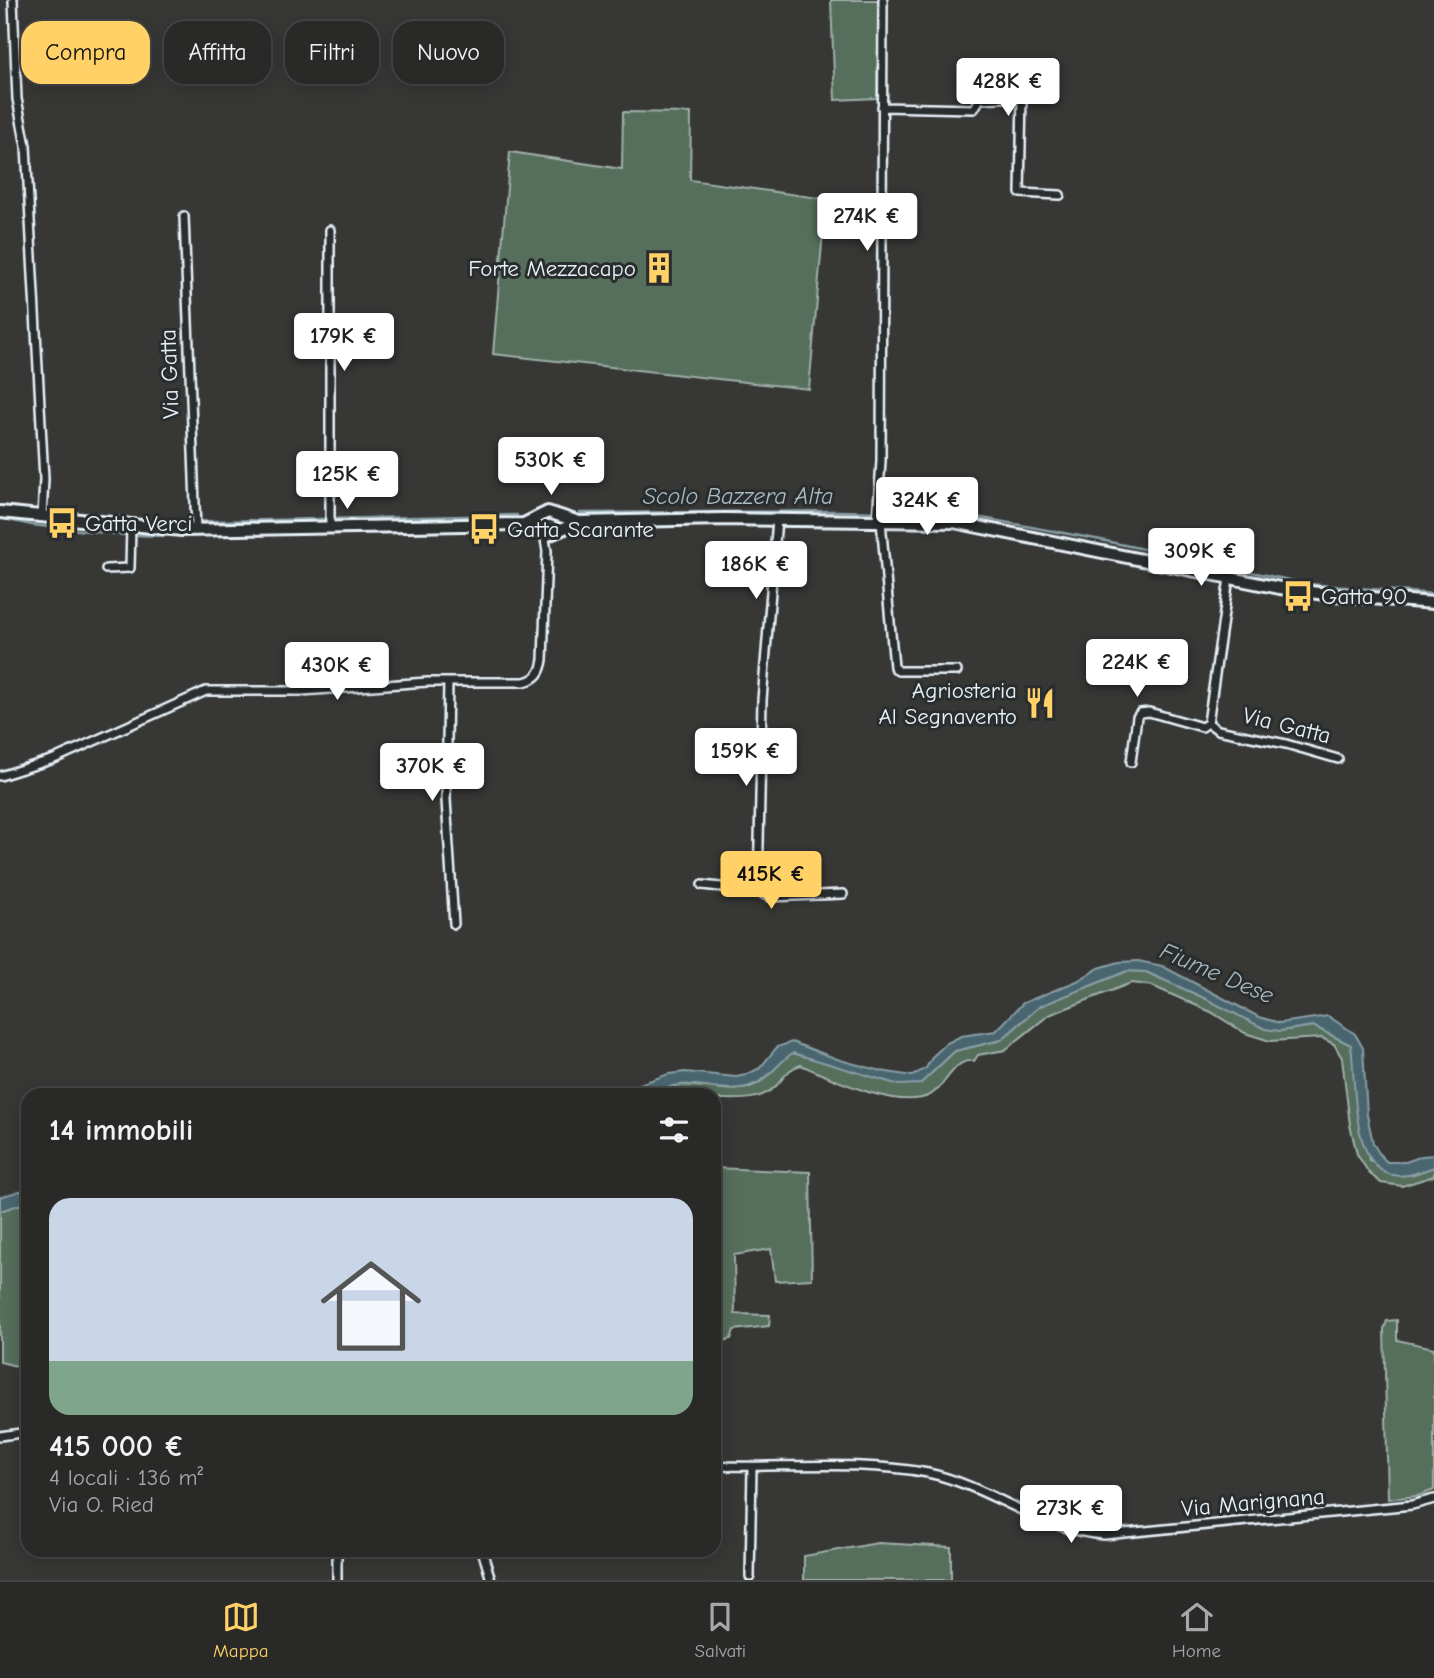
<!DOCTYPE html>
<html lang="it">
<meta charset="utf-8">
<style>
:root{--surface:#292a28;--page:#313230;--text:#f1f3f6;--muted:#a5a7a8;--line:#454645;--accent:#ffd166}
body{margin:0;font-family:"Comic Neue",sans-serif;background:var(--page);color:var(--text);height:100vh;display:flex;flex-direction:column;font-size:26px;white-space:nowrap}
*{box-sizing:border-box;margin:0}
p{font-size:23px;color:var(--muted)}
.icon{flex:none;width:38px;height:38px;fill:none;stroke:currentColor;stroke-width:2;stroke-linecap:round;stroke-linejoin:round}
.map{position:relative;flex:1;overflow:hidden}
.side{position:absolute;left:21px;top:1088px;width:700px;height:469px;display:flex;flex-direction:column;background:var(--surface);border-radius:21px;box-shadow:0 4px 18px #0003,0 0 0 2px var(--line)}
.side>*{flex:none}
.banner{position:absolute;left:21px;top:21px;width:700px;height:63px;display:flex;gap:14px}
.price{position:absolute;translate:-50% -60px;padding:0 16px;border-radius:7px;background:#fff;color:#222;font-size:23px;line-height:46px;filter:drop-shadow(0 2px 4px #0008)}
.price::after{content:'';position:absolute;left:50%;top:42px;width:21px;height:16px;margin-left:-10px;background:inherit;clip-path:polygon(0 0,100% 0,50% 100%)}
.price.current{background:var(--accent);color:#111}
ul{padding:0;list-style:none}
li{display:grid;align-content:center;gap:14px;height:371px;padding:0 28px}
li+li{border-top:2px solid var(--line)}
li span{display:grid;place-items:center;height:217px;border-radius:21px;color:#555}
li>.icon{margin-inline-start:auto}
span .icon{width:126px;height:126px;fill:#fffc;stroke-width:1}
li b{font-size:30px}
h2{display:flex;justify-content:space-between;align-items:center;height:84px;padding:0 28px;font-size:30px}
.tag{padding:0 24px;border-radius:21px;background:var(--surface);box-shadow:0 4px 18px #0003,0 0 0 2px var(--line);font-size:24px;line-height:63px}
.tag.current{background:var(--accent);color:#111}
.menu{display:flex;justify-content:space-around;align-items:center;height:98px;border-top:2px solid var(--line);background:var(--surface);font-size:19px;color:var(--muted)}
.menu a{display:grid;justify-items:center;gap:4px}
.menu .current{color:var(--accent)}
.map>svg:first-child{display:block}
</style>
<div class="map">
<svg width="1434" height="1580" viewBox="0 0 1434 1580">
<rect width="100%" height="100%" fill="#373836"/>
<filter id="ink" filterUnits="userSpaceOnUse"><feTurbulence type="fractalNoise" baseFrequency=".0143" numOctaves="2"/><feDisplacementMap in="SourceGraphic" scale="14" xChannelSelector="R" yChannelSelector="G"/><feConvolveMatrix kernelMatrix="1 2 1 2 8 2 1 2 1" color-interpolation-filters="sRGB"/></filter>
<g filter="url(#ink)">
<path fill="#576e5b" stroke="#a0b0aa" stroke-width="2" d="M831,0H879L877,98L835,100Z
M623,112L691,113L690,180L826,199L809,389L493,354L510,152L622,169Z
M1127,971L1146,972L1280,1031L1313,1026L1351,1045L1369,1160L1411,1175L1434,1167V1176L1402,1186L1381,1183L1369,1173L1357,1154L1350,1125L1342,1058L1334,1044L1322,1038L1270,1041L1245,1033L1211,1012L1150,985L1131,983L1049,1015L1005,1050L978,1055L974,1061C953,1058 947,1086 930,1095C899,1111 830,1078 801,1065C788,1068 784,1078 776,1086C760,1102 738,1099 717,1099H714V1096H648C682,1072 717,1097 750,1087C768,1081 777,1063 792,1053L920,1084L955,1051L1001,1040L1040,1006Z
M714,1168L810,1172L812,1279L775,1281L771,1249L734,1255L735,1314L770,1315L769,1326L734,1330L731,1339L714,1343Z
M28,1202V1369L0,1362V1211Z
M1397,1320V1340L1434,1348V1490L1418,1496L1388,1499L1384,1329L1387,1321Z
M878,1543L951,1547V1580H804V1556Z"/>
<path fill="#4a666f" stroke="#899ea6" stroke-width="2" d="M1138,961L1162,966L1259,1017L1280,1023L1328,1016L1355,1034L1363,1048L1367,1115L1373,1143L1380,1155L1387,1162H1406L1422,1156L1434,1155V1167C1420,1172 1401,1180 1386,1173C1350,1156 1356,1079 1351,1045L1313,1026L1280,1031L1265,1029L1204,998L1146,972L1127,971L1040,1006L1001,1040L955,1051L920,1084L899,1085L793,1053C777,1063 768,1081 750,1086C727,1094 702,1082 679,1085C667,1086 659,1092 648,1095C642,1097 633,1096 626,1095L637,1085L669,1074L685,1072L736,1077L746,1075L760,1068L777,1047L792,1042L840,1060L881,1071L912,1076L926,1068L933,1056L947,1043L961,1036L996,1031L1023,1003L1077,981L1099,968L1119,962Z
M20,1191H28V1202L0,1211V1197Z"/>
<g fill="none" stroke-linecap="round" stroke-linejoin="round">
<path stroke="#899ea6" stroke-width="2.5" d="M580,513L838,511L960,514L1096,539L1308,584L1434,594
M0,518L32,525L125,535
M168,526L169,522L517,515
M134,535L165,536L166,533"/>
<defs>
<path id="street" d="M13,0L17,99L26,146L44,479L42,517
M882,107L974,109L980,99L1022,97L1020,193L1060,195
M184,216L196,530
M877,521L881,461L883,0
M881,521L894,667L898,671H957
M330,527V230
M106,569L130,568L131,526
M1229,578L1208,723L1218,730L1286,744L1338,759
M448,682L446,800L454,924
M1131,762L1137,717L1140,713L1149,712L1202,727L1208,723
M0,776L54,759L206,691H302L427,682H524C537,679 541,672 543,660L547,551L544,533
M702,885L758,891L769,897L843,894
M758,891L762,700L777,519
M0,1436L28,1432
M714,1466C784,1468 859,1460 928,1473C990,1486 1041,1531 1104,1535L1412,1505L1434,1499
M337,1550V1580
M482,1550L491,1580
M750,1577L752,1467"/>
<path id="secondary" d="M0,512L182,530L524,524L548,535L579,522
M524,524L548,512L579,522L724,519L954,522L1280,588L1333,595L1434,603"/>
</defs>
<use href="#street" stroke="#e8f1f8" stroke-width="12"/>
<use href="#secondary" stroke="#e8f1f8" stroke-width="16"/>
<use href="#street" stroke="#2a2d2e" stroke-width="7"/>
<use href="#secondary" stroke="#2a2d2e" stroke-width="10"/>
</g>
</g>
<defs>
<symbol id="building-bare" viewBox="-9 -9 18 18"><path d="M-4-6H4V6H1V3H-1V6H-4ZM-2.5-4.3h1.7v1.8h-1.7ZM.8-4.3h1.7v1.8H.8ZM-2.5-1h1.7V.8h-1.7ZM.8-1h1.7V.8H.8Z" fill="#ffd166" stroke="#2a2d2e" stroke-width="2.5" paint-order="stroke"/></symbol>
<symbol id="bus-bare" viewBox="-9 -9 18 18"><path d="M-5-6H5V4H4V6H2V4H-2V6H-4V4H-5ZM-3.5-4V0h7V-4ZM-3.5 1.2v1.5H-2V1.2ZM2 1.2v1.5H3.5V1.2Z" fill="#ffd166" stroke="#2a2d2e" stroke-width="2.5" paint-order="stroke"/></symbol>
<symbol id="restaurant-bare" viewBox="-9 -9 18 18"><path d="M-5-6h1v4h1v-4h1v4h1v-4h1v5L-1.5 .5V6h-2V.5L-5-1ZM5-6V6H3V1.5H1.5Q1.5-4 5-6Z" fill="#ffd166" stroke="#2a2d2e" stroke-width="2.5" paint-order="stroke"/></symbol>
</defs>
<g fill-rule="evenodd">
<use href="#building-bare" x="637" y="246" width="44" height="44"/>
<use href="#bus-bare" x="40" y="501" width="44" height="44"/>
<use href="#bus-bare" x="462" y="507" width="44" height="44"/>
<use href="#bus-bare" x="1276" y="574" width="44" height="44"/>
<use href="#restaurant-bare" x="1018" y="681" width="44" height="44"/>
</g>
<g text-anchor="middle" stroke-width="6" stroke-linejoin="round" paint-order="stroke">
<g font-size="23" fill="#e8f1f8" stroke="#2a2d2e" text-anchor="start">
<text x="636" y="276" text-anchor="end">Forte Mezzacapo</text>
<text x="85" y="531">Gatta Verci</text>
<text x="507" y="537">Gatta Scarante</text>
<text x="1321" y="604">Gatta 90</text>
<text x="1017" y="698" text-anchor="end">Agriosteria<tspan x="1017" dy="26">Al Segnavento</tspan></text>
</g>
<g font-size="23" fill="#e8f1f8" stroke="#2a2d2e">
<text transform="translate(169 374) rotate(-92)" y="8">Via Gatta</text>
<text transform="translate(1287 725) rotate(14)" y="8">Via Gatta</text>
<text transform="translate(1253 1502) rotate(-5)" y="8">Via Marignana</text>
</g>
<g font-size="24" font-style="italic" fill="#a9b9c1" stroke="#2a2d2e">
<text x="738" y="504">Scolo Bazzera Alta</text>
<text transform="translate(1217 973) rotate(23)" y="8">Fiume Dese</text>
</g>
</g>
</svg>
<b class="price" style="left:1008px;top:118px">428K €</b>
<b class="price" style="left:867px;top:253px">274K €</b>
<b class="price" style="left:344px;top:373px">179K €</b>
<b class="price" style="left:551px;top:497px">530K €</b>
<b class="price" style="left:347px;top:511px">125K €</b>
<b class="price" style="left:927px;top:537px">324K €</b>
<b class="price" style="left:1201px;top:588px">309K €</b>
<b class="price" style="left:756px;top:601px">186K €</b>
<b class="price" style="left:1137px;top:699px">224K €</b>
<b class="price" style="left:337px;top:702px">430K €</b>
<b class="price" style="left:746px;top:788px">159K €</b>
<b class="price" style="left:432px;top:803px">370K €</b>
<b class="price current" style="left:771px;top:911px">415K €</b>
<b class="price" style="left:1071px;top:1545px">273K €</b>
<div class="banner">
<a class="tag current">Compra</a>
<a class="tag">Affitta</a>
<a class="tag">Filtri</a>
<a class="tag">Nuovo</a>
</div>
<section class="side">
<h2>14 immobili<svg class="icon" aria-label="filters" viewBox="0 0 24 24"><path d="M4 7h16M4 17h16"/><circle cx="9" cy="7" r="2"/><circle cx="15" cy="17" r="2"/></svg></h2>
<ul>
<li><span style="background:linear-gradient(#c9d6e8 75%,#7fa58c 0)"><svg class="icon" aria-label="home" viewBox="0 0 24 24"><path d="M3 11l9-7 9 7M6 9v11h12V9"/></svg></span><div><b>415 000 €</b><p>4 locali · 136 m²</p><p>Via O. Ried</p></div></li>
</ul>
</section>
</div>
<nav class="menu">
<a class="current"><svg class="icon" aria-label="map" viewBox="0 0 24 24"><path d="M3 6l6-2 6 2 6-2v14l-6 2-6-2-6 2zM9 4v14M15 6v14"/></svg>Mappa</a>
<a><svg class="icon" aria-label="saved" viewBox="0 0 24 24"><path d="M7 4h10v16l-5-4-5 4z"/></svg>Salvati</a>
<a><svg class="icon" aria-label="home" viewBox="0 0 24 24"><path d="M3 11l9-7 9 7M6 9v11h12V9"/></svg>Home</a>
</nav>
